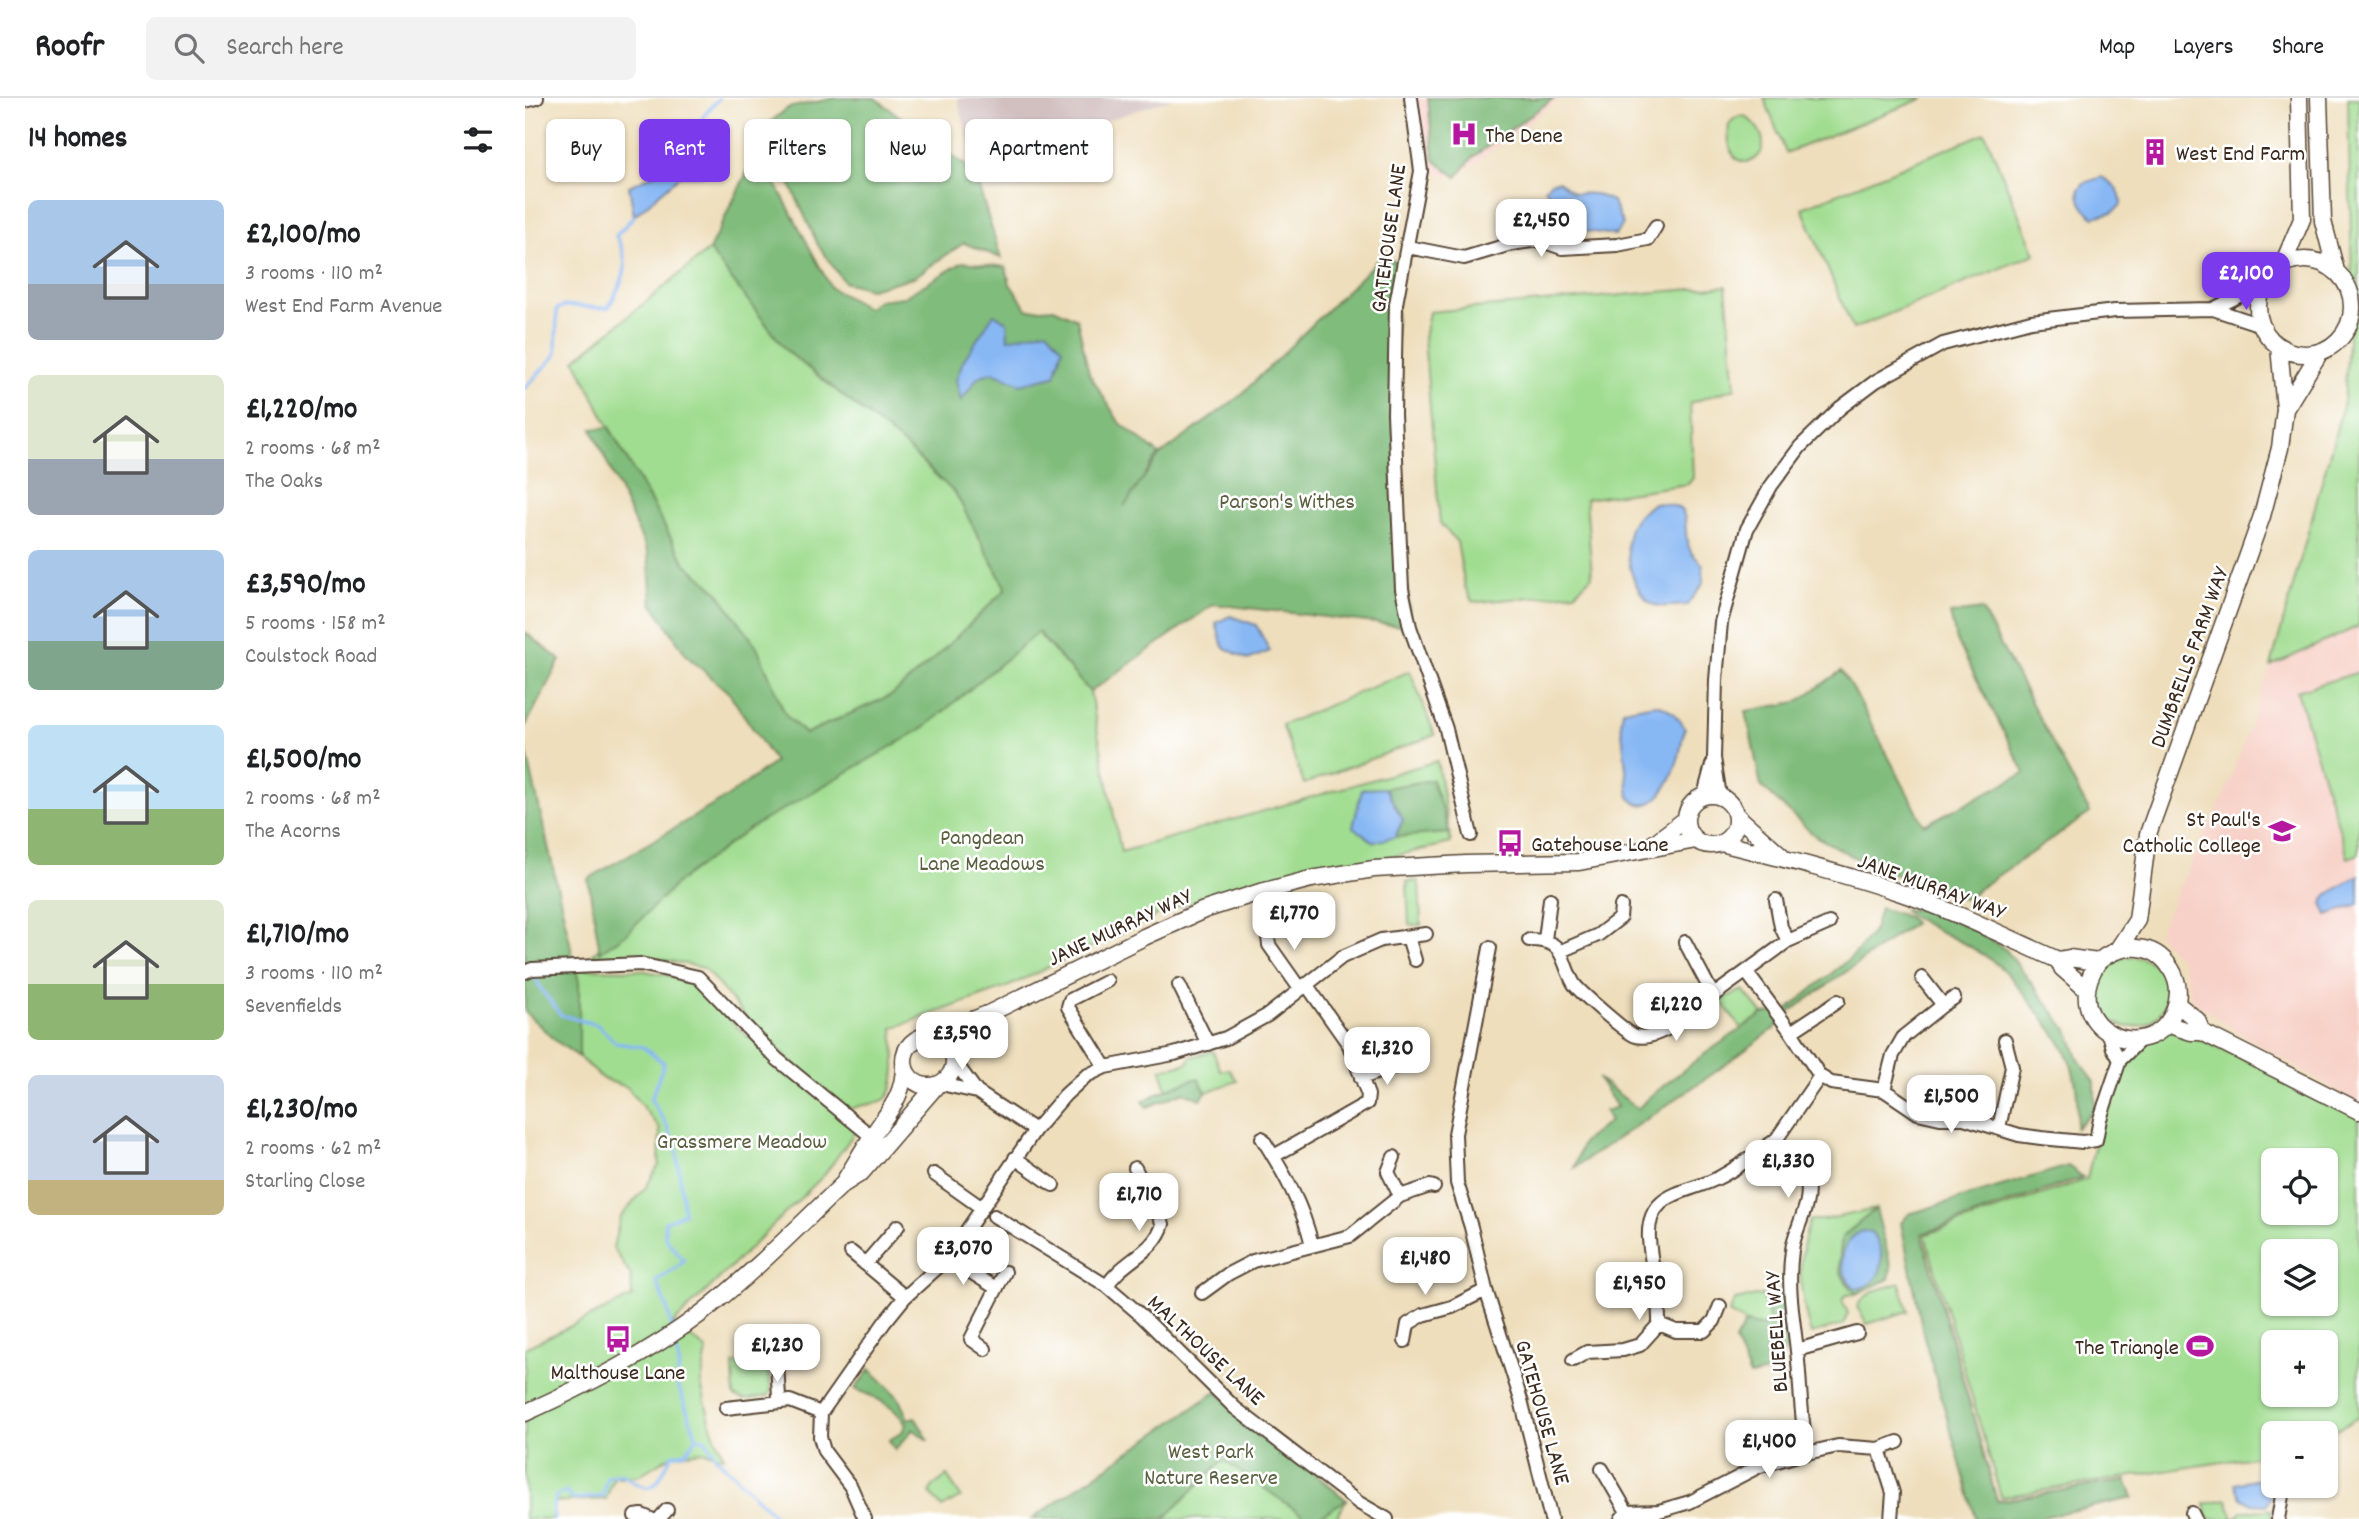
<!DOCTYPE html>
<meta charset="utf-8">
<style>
:root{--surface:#fff;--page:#f2f2f2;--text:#202124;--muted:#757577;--line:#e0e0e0;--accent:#7c3aed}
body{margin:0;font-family:Dekko,sans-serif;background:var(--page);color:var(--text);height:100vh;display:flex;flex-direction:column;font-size:26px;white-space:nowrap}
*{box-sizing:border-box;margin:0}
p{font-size:23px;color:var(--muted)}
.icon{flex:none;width:38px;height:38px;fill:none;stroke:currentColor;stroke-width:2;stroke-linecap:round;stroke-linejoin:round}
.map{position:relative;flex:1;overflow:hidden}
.side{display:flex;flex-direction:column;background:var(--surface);width:525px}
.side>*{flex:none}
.guide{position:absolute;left:21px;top:21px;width:665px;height:63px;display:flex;gap:14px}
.fabs{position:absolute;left:1736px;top:1050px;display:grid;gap:14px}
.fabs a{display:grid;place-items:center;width:77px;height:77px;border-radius:10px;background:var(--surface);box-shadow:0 2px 5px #0004;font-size:35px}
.price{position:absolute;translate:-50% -60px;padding:0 16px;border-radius:14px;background:#fff;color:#222;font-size:23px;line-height:46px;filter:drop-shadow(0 2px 4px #0008)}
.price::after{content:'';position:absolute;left:50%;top:42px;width:21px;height:16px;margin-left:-10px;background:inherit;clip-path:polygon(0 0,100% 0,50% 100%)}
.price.selected{background:var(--accent);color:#fff}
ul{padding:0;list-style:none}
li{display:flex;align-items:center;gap:21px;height:175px;padding:0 28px}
li span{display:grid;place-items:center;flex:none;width:196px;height:140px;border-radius:10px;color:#555}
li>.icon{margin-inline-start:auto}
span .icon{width:84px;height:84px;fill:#fffc;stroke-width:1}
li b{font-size:30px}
h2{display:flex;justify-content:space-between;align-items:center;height:84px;padding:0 28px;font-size:30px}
.tag{padding:0 24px;border-radius:10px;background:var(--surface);box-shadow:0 2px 5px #0004;font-size:24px;line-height:63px}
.tag.selected{background:var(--accent);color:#fff}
header{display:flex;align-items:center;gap:42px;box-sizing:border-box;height:98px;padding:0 35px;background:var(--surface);border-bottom:2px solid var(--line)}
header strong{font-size:33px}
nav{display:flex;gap:38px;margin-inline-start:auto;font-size:24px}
.search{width:490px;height:63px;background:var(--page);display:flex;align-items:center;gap:18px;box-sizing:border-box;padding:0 24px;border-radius:10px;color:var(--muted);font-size:26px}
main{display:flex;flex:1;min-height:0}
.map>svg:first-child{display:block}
</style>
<header>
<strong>Roofr</strong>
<div class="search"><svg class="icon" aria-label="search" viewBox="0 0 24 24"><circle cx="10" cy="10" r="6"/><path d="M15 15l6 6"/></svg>Search here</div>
<nav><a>Map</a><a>Layers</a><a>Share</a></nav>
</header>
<main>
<section class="side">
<h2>14 homes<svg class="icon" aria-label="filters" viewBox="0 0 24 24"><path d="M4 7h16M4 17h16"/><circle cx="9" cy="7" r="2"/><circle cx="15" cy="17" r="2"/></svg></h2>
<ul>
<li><span style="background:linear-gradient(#a9c7e8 60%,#9aa5b1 0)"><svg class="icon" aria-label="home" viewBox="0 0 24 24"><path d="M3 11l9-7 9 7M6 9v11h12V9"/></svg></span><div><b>£2,100/mo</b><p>3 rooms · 110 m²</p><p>West End Farm Avenue</p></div></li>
<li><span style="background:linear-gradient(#dfe7d0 60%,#9aa5b1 0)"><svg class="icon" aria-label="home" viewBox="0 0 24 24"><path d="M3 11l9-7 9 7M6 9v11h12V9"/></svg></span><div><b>£1,220/mo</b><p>2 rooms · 68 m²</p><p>The Oaks</p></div></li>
<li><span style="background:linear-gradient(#a9c7e8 65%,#7fa58c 0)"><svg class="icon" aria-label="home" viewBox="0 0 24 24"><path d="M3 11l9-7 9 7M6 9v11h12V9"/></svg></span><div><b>£3,590/mo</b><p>5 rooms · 158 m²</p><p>Coulstock Road</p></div></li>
<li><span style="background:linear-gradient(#bfe0f5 60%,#8fb573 0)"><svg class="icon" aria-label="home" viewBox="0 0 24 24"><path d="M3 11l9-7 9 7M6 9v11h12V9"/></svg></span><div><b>£1,500/mo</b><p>2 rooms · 68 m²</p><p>The Acorns</p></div></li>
<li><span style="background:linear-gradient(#dfe7d0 60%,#8fb573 0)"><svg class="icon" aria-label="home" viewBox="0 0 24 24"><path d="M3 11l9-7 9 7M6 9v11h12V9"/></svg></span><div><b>£1,710/mo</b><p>3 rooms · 110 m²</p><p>Sevenfields</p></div></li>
<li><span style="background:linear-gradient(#c9d6e8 75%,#c2b280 0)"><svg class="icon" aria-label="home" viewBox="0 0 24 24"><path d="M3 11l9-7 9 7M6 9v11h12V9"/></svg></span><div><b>£1,230/mo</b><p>2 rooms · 62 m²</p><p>Starling Close</p></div></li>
</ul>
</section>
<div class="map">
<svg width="1834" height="1421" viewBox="0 0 1834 1421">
<rect width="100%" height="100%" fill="#fff"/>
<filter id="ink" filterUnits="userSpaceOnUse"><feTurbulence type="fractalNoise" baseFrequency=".0143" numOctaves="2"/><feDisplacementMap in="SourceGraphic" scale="14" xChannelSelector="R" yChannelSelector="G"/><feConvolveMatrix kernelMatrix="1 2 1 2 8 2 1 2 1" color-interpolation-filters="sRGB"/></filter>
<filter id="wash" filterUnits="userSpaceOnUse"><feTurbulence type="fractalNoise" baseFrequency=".00686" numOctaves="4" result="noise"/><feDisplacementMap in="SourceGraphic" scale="28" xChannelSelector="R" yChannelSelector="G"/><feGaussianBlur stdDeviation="1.57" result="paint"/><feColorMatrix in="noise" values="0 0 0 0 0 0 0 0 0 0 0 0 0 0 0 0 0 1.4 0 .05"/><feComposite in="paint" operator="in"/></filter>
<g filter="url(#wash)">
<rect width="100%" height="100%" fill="#eedebc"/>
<path fill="#f7d1c7" d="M885,0H1036L932,79L896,73Z
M1834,527V1007L1710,932L1666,901L1657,863L1632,836L1701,693L1746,568Z"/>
<path fill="#d2bfc0" d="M432,0H648L451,67Z"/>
<path fill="#a1dd91" stroke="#6e8458" stroke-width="2" fill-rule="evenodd" d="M1239,0H1399L1261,55Z
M1823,0H1834V528L1746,568L1819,304L1827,187Z
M1220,18C1271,56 1196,95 1204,26L1211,19Z
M1460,35L1510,156L1328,231L1277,110Z
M184,152L262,253L375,343L431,396L481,491L412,558L367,597L280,636L260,616L232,549L192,493L160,465L84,329L50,262Z
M1201,188L1210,290L1165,305L1168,380L1163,386L1061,401L1067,478L1050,495L954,504L947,503L940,489L932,444L915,425L899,240L904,214Z
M512,534L565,594L596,754L912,663L926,745L650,809L482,889L368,930C369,947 375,989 360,1001C351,1008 336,1005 324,1012L240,941L179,870L116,857L67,858L124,787L318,676Z
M885,573L910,637L779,686L757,627Z
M1834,574V756L1823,760L1772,593Z
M894,783L896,827H884L882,784Z
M1572 894a35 35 0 1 1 70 0a35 35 0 1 1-70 0Z
M50,871L115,872L172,883L213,930L332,1031L300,1076L148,1226L182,1252L176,1286L187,1331L199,1359L177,1353L147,1357L113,1378L89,1379L81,1401L29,1404L27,1421H0V1250L107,1199L106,1178L88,1150L95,1120L121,1089L134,1067L135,1031L102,989L78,981L54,959L53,885Z
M1218,892L1238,916L1217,931L1195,902Z
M1641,926L1834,1013V1319L1801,1337L1748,1335V1356L1476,1399L1400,1137L1562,1081L1571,1042L1601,941ZM1748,1062H1801V1115H1748ZM1748,1153H1801V1206H1748ZM1748,1244H1801V1297H1748Z
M688,953L696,973L704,971L712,983L681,994L673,980L642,991L636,972L663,965L666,959Z
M1351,1111L1317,1139C1314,1169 1310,1173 1331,1196L1321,1197L1317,1203L1323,1215L1318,1227L1286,1236C1274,1195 1271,1163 1285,1122H1298Z
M1375,1185L1383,1213L1342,1226L1332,1209C1340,1193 1359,1190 1375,1185Z
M1237,1197L1245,1223L1239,1229L1220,1225L1204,1215L1210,1202Z
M242,1263L246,1293L243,1298L219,1302L209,1298L208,1266Z
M691,1294L821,1402L811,1421H507Z
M422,1378L436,1399L417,1410L405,1395L407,1389Z
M1702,1402L1708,1421H1683L1680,1406Z
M1747,1412L1746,1421H1710L1717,1413Z"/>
<path fill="#80bc7b" stroke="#5e734c" stroke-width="2" d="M310,0H350L449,74L476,160L439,145L389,179L345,191L319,184L293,147L239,29L263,10Z
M903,0H1029L948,59L932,79L909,62Z
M233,52L306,190L342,210L354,202L379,199L438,164L481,169L485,186L503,212L529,210L552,221L564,275L594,324L634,356L599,408L634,358L715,298L856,159L872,164L869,316L885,529L689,506L565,594L513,534L400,629L224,731L153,784L101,836L75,854L63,781L202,699L250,664L204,595L162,558L127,505L123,455L67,331L84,329L160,465L192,493L232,549L260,616L280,636L367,597L412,558L481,491L431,396L375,343L262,253L184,152Z
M1457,512L1565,715L1453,791L1443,802L1344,767L1290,738L1236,688L1221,613L1272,604L1316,573L1328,591L1399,727L1500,675L1431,541L1425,516Z
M0,534L35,562L0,629Z
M0,647L54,884V959L31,943L0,914Z
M907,682L925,735L870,739L878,722L860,690Z
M1355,810L1383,819L1389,825L1266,913L1249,931L1189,975L1049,1070L1058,1044L1085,1023L1080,1013L1092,1009L1073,980L1113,1011L1123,1000L1174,960L1238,916L1262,912L1329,857L1349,832Z
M1406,811L1450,832L1481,852L1544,934L1554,962L1570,983V1010L1551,1030C1558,970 1540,947 1504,903C1495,892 1487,879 1476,870C1448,844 1408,835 1378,812Z
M673,980L681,994L676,1001L659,994L622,1009L618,1003L642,991Z
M1543,1068L1558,1079L1397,1136L1472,1403L1601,1382L1608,1400L1508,1421H1451L1399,1239L1376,1125L1384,1116Z
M1351,1111L1366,1169L1364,1181L1331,1196C1310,1173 1314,1169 1317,1139Z
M1237,1197H1258L1266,1243L1248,1273L1225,1278L1210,1243L1220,1225L1239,1229L1245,1223Z
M345,1271L373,1299L383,1321L390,1319L404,1343L388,1331L370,1352L364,1342L376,1335L381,1327C371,1308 348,1298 330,1291Z
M691,1294L821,1402L790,1421H784L698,1362L639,1421H507Z"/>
<path fill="#88b8f4" stroke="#627189" stroke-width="2" d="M159,30L184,38L199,54L192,78H155L109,118L104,88L144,69Z
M1577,79C1590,87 1596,92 1596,107L1588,114L1569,119C1558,111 1554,104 1554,91L1559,85Z
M1034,83L1049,95L1070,96L1087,103L1098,126L1090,137L1038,130L1032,114L1035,108C1031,100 1023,98 1020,90L1026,84Z
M469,216L482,224L483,241L522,232L538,250L530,278L495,286L468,274L453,279L436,303L431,282L438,263Z
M1128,405C1176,406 1152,427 1166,454C1169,459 1175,463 1178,467V486L1162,507C1154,507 1138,510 1130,507C1106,497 1095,444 1108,424C1112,417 1122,411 1128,405Z
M705,518L731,527L745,553L723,562L698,549L691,525Z
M1129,606C1144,608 1152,618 1160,631C1156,642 1156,654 1152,665C1147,684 1125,723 1104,699L1096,624L1098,612Z
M860,690L878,722L870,739L849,744L828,729L837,691Z
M1834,777V806L1802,817L1797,805L1802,797Z
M1338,1133L1346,1134C1363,1153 1361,1185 1332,1191C1311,1177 1312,1142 1338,1133Z
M1737,1380L1744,1385L1748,1396L1741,1407L1727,1406L1716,1400L1710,1386Z"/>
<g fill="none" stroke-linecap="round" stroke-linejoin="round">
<path stroke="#88b8f4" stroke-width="3.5" d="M178,36V19L194,0
M0,290L31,257L32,211C47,203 66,213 84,209C98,181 108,169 91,138L109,118
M8,876L18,894L36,917L73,927L91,945L118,949L139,965L126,1002L142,1028L152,1054L159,1115L140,1124V1139L159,1163L150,1171L131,1183L142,1209L147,1231
M149,1242L154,1265L152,1285L172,1340
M172,1340L181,1342L191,1359L253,1421
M29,1421L28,1409L31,1398L40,1394L48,1401L78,1398L82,1379L97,1376C131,1401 130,1388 147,1357L161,1354L172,1340"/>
</g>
</g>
<g filter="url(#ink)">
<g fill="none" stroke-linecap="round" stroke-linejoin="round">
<defs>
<path id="minor" d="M886,0L896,73L871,206L869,316L877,491L885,529L921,631L946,737
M0,3L12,0
M883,149L939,160L986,146L1014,142L1037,150L1092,147L1123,141L1131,128
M1688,211L1738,186
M1179,697L1187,667
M1195,698L1189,660L1191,582L1196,524L1222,431L1246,388L1275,349L1315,310L1351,283L1418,246L1506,223L1590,213L1688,211L1736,227
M1251,802L1256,829L1263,843
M741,824L744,847L775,891
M883,839L890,862
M1004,842C1042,842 1034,860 1049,886C1054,893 1102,936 1111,938C1121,941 1133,935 1142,931L1263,843L1304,825
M1020,842L1025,801
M1160,844L1188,897
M965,850L930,1036L932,1085L946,1129L961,1192L996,1302L1026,1421
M1036,853L1073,837L1095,820L1096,808
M0,874L7,871L115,866L173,879L252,961L346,1038
M1222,875L1266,934L1295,978L1251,1042C1262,1054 1278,1068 1282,1085C1287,1107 1269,1131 1267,1152C1262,1189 1268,1217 1272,1253C1276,1287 1275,1321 1283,1355
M654,887L683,946
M1418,907L1429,900
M1266,934L1313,903
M1584,936L1588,950L1595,962
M430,964L452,994L510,1032
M580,969L543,909L545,902L582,883
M1295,978L1306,985L1359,992L1393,1015L1415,1020H1439L1494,1037L1516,1040L1558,1044L1571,1042L1575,1021L1595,962L1616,941
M836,980L878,966
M416,986L452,994
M1359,992L1368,957L1379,938L1418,907L1397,880
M1474,1030L1487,969L1480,942
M737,1040C758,1073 778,1108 787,1147
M749,1058L842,1005L843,997L824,947L781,886
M869,1059L863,1074L875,1098
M490,1060L528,1087
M409,1076L457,1110
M469,1118L582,1188L617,1218L710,1310L834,1405L862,1421
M326,1154L380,1199
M423,1160L471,1190
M340,1166L373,1128
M582,1188C596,1163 630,1155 638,1126L610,1070
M677,1195L703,1176L728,1163L825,1138L875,1098L905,1088L909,1089
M1134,1226C1135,1197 1126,1170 1124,1141C1121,1093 1162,1096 1193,1080C1213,1070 1233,1054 1251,1042
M880,1243L883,1226L898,1217L927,1209L961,1192
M460,1251L446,1241L480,1174
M1272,1252L1332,1235
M1048,1262L1062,1254L1098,1252L1115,1247L1134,1226L1151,1233H1179L1189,1223L1195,1208
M254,1303C254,1280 247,1254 263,1237
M201,1310L265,1303L296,1315
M1354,1351L1373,1344
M1077,1371L1102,1414L1096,1421
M1102,1414L1134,1413L1165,1404L1235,1368L1273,1357L1313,1348L1354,1351L1368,1395L1366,1421
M1667,1415L1670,1421
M110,1418L117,1417L126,1421
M134,1421L142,1412
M340,1421L326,1389L299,1353L295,1339L296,1315L359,1225L380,1199L423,1160L510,1032L540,997L561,978L580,969L649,956L701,940L743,917L817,859L856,842L901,836
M1753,1421L1757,1398L1754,1391"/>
<path id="major" d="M1794,0L1798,123L1811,173
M1733 209a47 47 0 1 1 94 0a47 47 0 1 1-94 0Z
M1758,166L1777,121L1774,0
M1760,311L1795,254
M1161 722a25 25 0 1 1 50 0a25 25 0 1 1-50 0Z
M1211,717L1257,758
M1196,745C1256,760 1317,775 1376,795C1430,813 1481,839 1533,862
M1124,749L1161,721
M1593,851L1612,822L1623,736L1737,418L1755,350L1760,311L1754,249
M1533,862L1544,860L1573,864C1595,845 1629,843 1646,871C1654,884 1655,899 1649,913C1626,972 1529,931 1573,864
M1533,862L1537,870L1561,891
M1652,906L1672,922L1677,934
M1641,926L1666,934H1677L1834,1013
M379 963a25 25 0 1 1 50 0a25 25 0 1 1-50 0Z
M408,938L465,915L619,839L679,812L732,795L786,781L849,771L941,766L1054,764L1171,742
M429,956L462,919
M320,1082C329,1068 337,1053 346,1040C363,1013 379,1000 379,967
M0,1315C62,1287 123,1256 178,1214C227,1176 272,1130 317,1087L336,1075L411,988"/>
</defs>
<use href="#minor" stroke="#564536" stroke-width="16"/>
<use href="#major" stroke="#564536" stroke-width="19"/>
<use href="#minor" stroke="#fff" stroke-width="12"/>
<use href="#major" stroke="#fff" stroke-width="16"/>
</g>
</g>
<defs>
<symbol id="hospital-bare" viewBox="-9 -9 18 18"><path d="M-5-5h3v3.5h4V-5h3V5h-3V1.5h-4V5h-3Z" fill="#b5179e" stroke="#fff" stroke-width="2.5" paint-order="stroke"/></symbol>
<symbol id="building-bare" viewBox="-9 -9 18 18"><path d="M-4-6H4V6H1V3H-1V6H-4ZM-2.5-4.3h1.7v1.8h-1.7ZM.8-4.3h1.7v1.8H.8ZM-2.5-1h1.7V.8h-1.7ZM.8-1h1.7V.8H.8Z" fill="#b5179e" stroke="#fff" stroke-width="2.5" paint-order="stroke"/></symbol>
<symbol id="school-bare" viewBox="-9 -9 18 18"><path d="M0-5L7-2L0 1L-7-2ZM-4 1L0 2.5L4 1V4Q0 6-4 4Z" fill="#b5179e" stroke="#fff" stroke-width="2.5" paint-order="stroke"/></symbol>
<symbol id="bus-bare" viewBox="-9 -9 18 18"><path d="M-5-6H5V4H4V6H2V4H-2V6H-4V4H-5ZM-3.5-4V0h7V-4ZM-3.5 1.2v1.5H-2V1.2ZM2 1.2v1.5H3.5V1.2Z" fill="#b5179e" stroke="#fff" stroke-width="2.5" paint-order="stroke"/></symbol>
<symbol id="stadium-bare" viewBox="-9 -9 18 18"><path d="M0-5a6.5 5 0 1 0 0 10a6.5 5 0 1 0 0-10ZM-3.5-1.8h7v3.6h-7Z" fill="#b5179e" stroke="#fff" stroke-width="2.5" paint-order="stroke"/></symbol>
</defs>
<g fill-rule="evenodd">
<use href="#hospital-bare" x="920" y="17" width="38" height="38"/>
<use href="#building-bare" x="1611" y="35" width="38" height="38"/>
<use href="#school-bare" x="1738" y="714" width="38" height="38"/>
<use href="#bus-bare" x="966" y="726" width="38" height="38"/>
<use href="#bus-bare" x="74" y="1222" width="38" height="38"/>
<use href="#stadium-bare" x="1656" y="1229" width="38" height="38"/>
</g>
<g text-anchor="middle" stroke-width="5" stroke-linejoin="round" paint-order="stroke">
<g font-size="23" fill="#3b2a1e" stroke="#fff" text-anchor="start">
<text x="960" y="44">The Dene</text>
<text x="1651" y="62">West End Farm</text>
<text x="1736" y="728" text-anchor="end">St Paul's<tspan x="1736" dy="26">Catholic College</tspan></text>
<text x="1006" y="753">Gatehouse Lane</text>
<text x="1654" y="1256" text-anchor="end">The Triangle</text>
<text x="93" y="1281" text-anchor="middle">Malthouse Lane</text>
</g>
<g font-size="23" fill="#3b2a1e" stroke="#fff">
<text transform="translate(862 140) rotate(-82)" y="8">GATEHOUSE LANE</text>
<text transform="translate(1663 559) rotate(-70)" y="8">DUMBRELLS FARM WAY</text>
<text transform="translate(1407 787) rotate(20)" y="8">JANE MURRAY WAY</text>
<text transform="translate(594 828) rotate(-25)" y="8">JANE MURRAY WAY</text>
<text transform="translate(1250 1234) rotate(-94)" y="8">BLUEBELL WAY</text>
<text transform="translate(682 1251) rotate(43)" y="8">MALTHOUSE LANE</text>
<text transform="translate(1019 1314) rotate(74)" y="8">GATEHOUSE LANE</text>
</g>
<g font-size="23" fill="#5a6040" stroke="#fff">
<text x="762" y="410">Parson's Withes</text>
<text x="457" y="746">Pangdean<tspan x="457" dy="26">Lane Meadows</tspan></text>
<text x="217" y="1050">Grassmere Meadow</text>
<text x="686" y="1360">West Park<tspan x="686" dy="26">Nature Reserve</tspan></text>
</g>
</g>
</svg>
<div class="fabs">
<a><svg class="icon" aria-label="locate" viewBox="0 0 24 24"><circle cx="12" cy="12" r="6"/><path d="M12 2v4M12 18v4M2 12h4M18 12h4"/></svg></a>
<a><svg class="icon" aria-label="layers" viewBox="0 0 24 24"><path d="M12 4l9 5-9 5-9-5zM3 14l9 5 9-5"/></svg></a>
<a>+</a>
<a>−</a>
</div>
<b class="price" style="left:1016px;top:161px">£2,450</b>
<b class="price selected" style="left:1721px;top:214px">£2,100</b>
<b class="price" style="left:769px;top:854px">£1,770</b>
<b class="price" style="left:1151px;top:945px">£1,220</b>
<b class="price" style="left:437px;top:974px">£3,590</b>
<b class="price" style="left:862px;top:989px">£1,320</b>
<b class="price" style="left:1426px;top:1037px">£1,500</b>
<b class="price" style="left:1263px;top:1102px">£1,330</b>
<b class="price" style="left:614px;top:1135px">£1,710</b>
<b class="price" style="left:438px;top:1189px">£3,070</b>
<b class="price" style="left:900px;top:1199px">£1,480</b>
<b class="price" style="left:1114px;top:1224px">£1,950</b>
<b class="price" style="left:252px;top:1286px">£1,230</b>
<b class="price" style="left:1244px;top:1382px">£1,400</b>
<div class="guide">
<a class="tag">Buy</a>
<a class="tag selected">Rent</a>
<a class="tag">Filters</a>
<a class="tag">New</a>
<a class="tag">Apartment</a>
</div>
</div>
</main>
